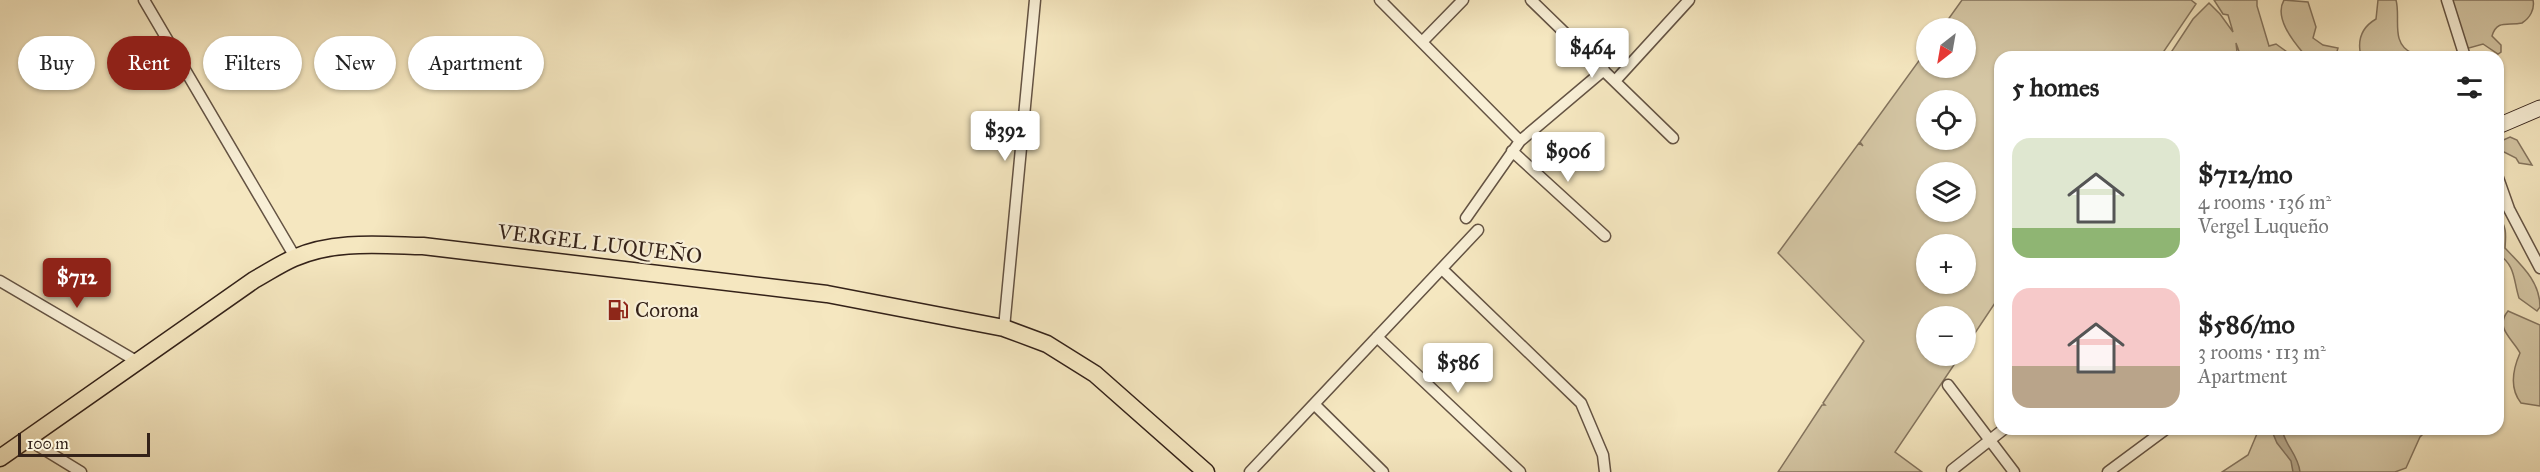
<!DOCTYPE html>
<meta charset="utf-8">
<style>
:root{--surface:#fff;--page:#f2f2f2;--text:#222;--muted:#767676;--accent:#8f2418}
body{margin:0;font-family:"IM FELL Great Primer",serif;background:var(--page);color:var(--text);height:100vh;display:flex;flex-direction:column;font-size:22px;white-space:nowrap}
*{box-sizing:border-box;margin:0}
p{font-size:20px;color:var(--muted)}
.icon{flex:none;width:33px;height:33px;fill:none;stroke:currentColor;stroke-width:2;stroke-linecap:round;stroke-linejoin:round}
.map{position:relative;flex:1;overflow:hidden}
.side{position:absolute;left:1994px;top:51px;width:510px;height:384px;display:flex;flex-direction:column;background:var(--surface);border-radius:18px;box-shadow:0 2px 4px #0004}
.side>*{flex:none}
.hud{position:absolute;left:18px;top:36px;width:570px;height:54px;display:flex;gap:12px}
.needle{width:39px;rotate:211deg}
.tools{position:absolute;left:1916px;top:18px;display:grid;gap:12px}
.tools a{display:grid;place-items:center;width:60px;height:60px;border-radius:50%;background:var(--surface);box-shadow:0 2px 4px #0004;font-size:30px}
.scale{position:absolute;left:18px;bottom:15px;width:132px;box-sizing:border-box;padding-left:6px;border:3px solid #342219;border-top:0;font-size:16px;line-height:21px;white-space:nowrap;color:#342219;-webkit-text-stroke:4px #f8efd6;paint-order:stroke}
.price{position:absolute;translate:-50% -51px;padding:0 14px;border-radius:6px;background:#fff;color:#222;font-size:20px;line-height:39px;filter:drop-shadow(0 2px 3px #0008)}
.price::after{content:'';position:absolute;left:50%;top:36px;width:18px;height:14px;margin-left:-9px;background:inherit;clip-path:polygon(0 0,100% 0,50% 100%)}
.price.current{background:var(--accent);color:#fff}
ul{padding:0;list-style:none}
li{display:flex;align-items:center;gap:18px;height:150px;padding:0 18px}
li span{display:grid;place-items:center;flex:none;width:168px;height:120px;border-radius:18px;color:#555}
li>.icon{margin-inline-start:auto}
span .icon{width:72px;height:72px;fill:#fffc;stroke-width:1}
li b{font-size:26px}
h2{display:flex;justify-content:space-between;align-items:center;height:72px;padding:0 18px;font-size:26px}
.tag{padding:0 21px;border-radius:27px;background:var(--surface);box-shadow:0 2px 4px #0004;font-size:21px;line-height:54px}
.tag.current{background:var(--accent);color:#fff}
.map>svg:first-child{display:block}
</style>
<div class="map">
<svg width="2540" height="472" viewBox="0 0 2540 472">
<rect width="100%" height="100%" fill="#f5e7c0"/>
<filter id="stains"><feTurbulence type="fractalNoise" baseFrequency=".00333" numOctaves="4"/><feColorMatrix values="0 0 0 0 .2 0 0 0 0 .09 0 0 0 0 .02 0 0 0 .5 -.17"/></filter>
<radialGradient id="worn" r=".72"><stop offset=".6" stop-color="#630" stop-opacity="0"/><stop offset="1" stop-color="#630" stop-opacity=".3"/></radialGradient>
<path fill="#d4c6a4" stroke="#84745e" stroke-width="1.5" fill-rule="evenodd" d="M1962,0H2191L2196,4L2160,57H2000L1999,297L1965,348V316H1926V356H1960L1895,452L1922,472H1778L1822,405H1825L1823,403L1864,341L1778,253L1859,143L1863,146L1860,142L1926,51V68H1965V28H1942ZM1926,100H1965V140H1926ZM1926,172H1965V212H1926ZM1926,244H1965V284H1926Z
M2214,0H2257V6L2269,46L2276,44L2294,57H2271L2266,52L2241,57L2236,43L2237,52L2234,57H2168L2193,19L2209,3L2220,14L2233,32L2228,15L2223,14Z
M2284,0L2308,2L2316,27L2313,38L2323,45L2338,48L2336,55L2309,57L2304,54C2292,40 2274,17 2284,0Z
M2378,0H2396C2401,18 2390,43 2412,53V57H2365L2360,51C2358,37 2364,26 2376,19Z
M2451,0H2533C2535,9 2530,18 2522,23C2508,26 2497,19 2492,36L2501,45V52L2498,54L2483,44L2469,48L2466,46C2460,28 2460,17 2451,0Z
M2510,137L2517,140L2532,165L2519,163L2516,158L2502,151L2501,141Z
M2498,216C2507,226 2506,235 2505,248C2521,265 2540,281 2540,307L2537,311L2519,298C2513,279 2516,266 2498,254Z
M2508,311L2540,325V406L2521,403C2509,388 2513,369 2520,353C2513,339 2494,328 2508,311Z
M2259,429H2428L2420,437L2406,468L2395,472H2222L2248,455Z"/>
<path fill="#b3a487" stroke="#80705b" stroke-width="1.5" d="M2271,429H2282C2285,446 2298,454 2300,472H2293L2291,461L2277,443Z"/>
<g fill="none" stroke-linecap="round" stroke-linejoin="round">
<defs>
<path id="street" d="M144,0L295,257
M1380,0L1520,141
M1531,0L1673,138
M2447,0L2465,57
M1422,42L1463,0
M1615,81L1689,0
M1512,151L1605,236
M2498,178L2509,209L2540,268
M1466,218L1520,141L1604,70
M1442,269L1581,403L1603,455L1605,472
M0,281L138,362
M1004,328L1035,0
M1377,337L1520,472
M1948,385L2014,472
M1314,404L1383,472
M27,439L81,472
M1952,470L2004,429
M1250,472L1478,230
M2108,472L2166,429"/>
<path id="secondary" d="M2498,126L2540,108"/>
<path id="primary" d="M0,458L254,280C267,273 280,264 294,258C334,240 381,245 423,246L827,294L1004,328L1047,344L1095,374L1206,472"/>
</defs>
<use href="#street" stroke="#645343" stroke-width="13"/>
<use href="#secondary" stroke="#342219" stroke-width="17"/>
<use href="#primary" stroke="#342219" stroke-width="19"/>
<use href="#street" stroke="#f8efd6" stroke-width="10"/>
<use href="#secondary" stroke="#f8efd6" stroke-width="15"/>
<use href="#primary" stroke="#f5e7c0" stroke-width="16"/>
</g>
<defs>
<symbol id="fuel-bare" viewBox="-9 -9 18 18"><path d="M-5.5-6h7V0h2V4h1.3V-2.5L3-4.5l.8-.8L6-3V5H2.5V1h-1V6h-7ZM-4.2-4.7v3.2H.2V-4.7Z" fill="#8f2418" stroke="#f8efd6" stroke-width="2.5" paint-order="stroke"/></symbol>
</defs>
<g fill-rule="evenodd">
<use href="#fuel-bare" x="603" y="295" width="30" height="30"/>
</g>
<g text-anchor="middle" stroke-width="4.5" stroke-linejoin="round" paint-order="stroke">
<g font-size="21" fill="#342219" stroke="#f8efd6">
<text transform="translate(600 244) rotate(7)" y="7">VERGEL LUQUEÑO</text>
</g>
<g font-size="21" fill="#342219" stroke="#f8efd6" text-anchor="start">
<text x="635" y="317">Corona</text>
</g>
</g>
<rect width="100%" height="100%" filter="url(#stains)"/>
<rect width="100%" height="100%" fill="url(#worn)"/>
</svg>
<div class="tools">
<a><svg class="needle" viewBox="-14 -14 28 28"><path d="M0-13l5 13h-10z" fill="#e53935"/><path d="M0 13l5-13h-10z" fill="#767676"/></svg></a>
<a><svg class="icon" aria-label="locate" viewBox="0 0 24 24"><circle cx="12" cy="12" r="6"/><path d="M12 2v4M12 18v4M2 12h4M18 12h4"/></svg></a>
<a><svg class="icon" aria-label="layers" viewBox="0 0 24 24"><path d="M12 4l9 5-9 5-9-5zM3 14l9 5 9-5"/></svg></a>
<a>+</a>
<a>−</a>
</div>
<div class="scale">100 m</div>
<b class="price" style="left:1592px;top:79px">$464</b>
<b class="price" style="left:1005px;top:162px">$392</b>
<b class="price" style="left:1568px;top:183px">$906</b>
<b class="price current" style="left:77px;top:309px">$712</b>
<b class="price" style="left:1458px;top:394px">$586</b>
<div class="hud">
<a class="tag">Buy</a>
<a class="tag current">Rent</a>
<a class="tag">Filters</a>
<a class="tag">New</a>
<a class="tag">Apartment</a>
</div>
<section class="side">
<h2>5 homes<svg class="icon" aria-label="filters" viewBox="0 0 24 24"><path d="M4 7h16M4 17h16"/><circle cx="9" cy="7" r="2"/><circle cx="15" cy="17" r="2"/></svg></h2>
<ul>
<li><span style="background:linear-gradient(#dfe7d0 75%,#8fb573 0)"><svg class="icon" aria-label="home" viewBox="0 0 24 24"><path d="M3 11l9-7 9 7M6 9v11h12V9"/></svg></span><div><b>$712/mo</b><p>4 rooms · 136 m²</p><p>Vergel Luqueño</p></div></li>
<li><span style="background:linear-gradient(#f6c9c9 65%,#b9a48a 0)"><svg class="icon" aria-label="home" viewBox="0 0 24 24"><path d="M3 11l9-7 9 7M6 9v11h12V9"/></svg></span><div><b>$586/mo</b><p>3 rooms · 113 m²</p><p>Apartment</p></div></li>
</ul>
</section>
</div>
